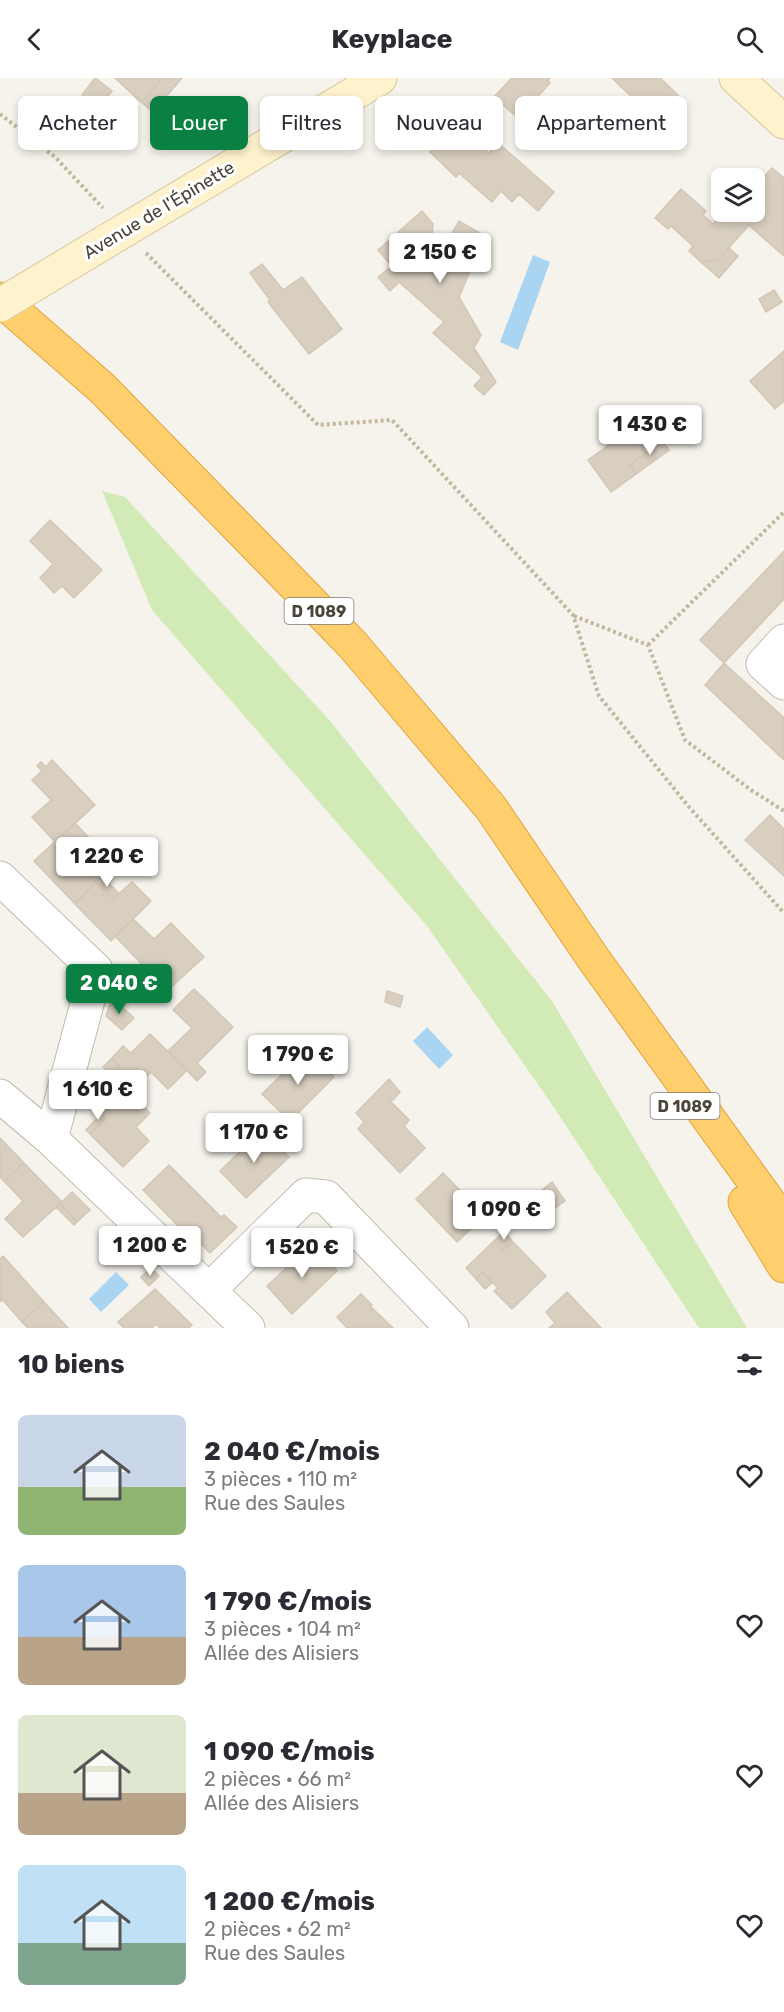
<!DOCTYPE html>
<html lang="fr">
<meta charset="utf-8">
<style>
:root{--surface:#fff;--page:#f2f2f3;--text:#2b2b33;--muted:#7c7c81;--accent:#0b8043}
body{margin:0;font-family:Rubik,sans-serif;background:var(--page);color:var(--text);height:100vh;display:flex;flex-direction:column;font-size:22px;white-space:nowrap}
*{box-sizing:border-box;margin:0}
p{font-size:20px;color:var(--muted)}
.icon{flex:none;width:33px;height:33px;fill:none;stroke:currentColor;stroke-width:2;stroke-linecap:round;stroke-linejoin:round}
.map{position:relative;height:1250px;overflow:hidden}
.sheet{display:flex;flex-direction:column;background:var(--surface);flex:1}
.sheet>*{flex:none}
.hud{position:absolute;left:18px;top:18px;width:748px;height:54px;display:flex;gap:12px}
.buttons{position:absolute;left:711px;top:90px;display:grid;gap:12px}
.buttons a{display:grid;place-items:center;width:54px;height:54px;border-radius:9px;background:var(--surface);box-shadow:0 3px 9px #0003;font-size:30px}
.price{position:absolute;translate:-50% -51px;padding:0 14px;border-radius:6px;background:#fff;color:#222;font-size:20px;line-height:39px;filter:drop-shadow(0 2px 3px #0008)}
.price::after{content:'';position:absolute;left:50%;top:36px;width:18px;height:14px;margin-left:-9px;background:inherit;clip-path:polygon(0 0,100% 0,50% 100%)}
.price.on{background:var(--accent);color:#fff}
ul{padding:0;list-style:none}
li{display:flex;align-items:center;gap:18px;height:150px;padding:0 18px}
li span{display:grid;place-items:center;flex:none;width:168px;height:120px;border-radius:9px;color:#555}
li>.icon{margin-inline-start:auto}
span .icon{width:72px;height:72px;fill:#fffc;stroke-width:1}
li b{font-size:26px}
h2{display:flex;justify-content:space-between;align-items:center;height:72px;padding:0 18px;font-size:26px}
.chip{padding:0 21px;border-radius:9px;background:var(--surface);box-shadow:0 3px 9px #0003;font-size:21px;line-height:54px}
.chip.on{background:var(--accent);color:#fff}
header{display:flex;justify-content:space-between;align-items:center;height:78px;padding:0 18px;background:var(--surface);font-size:27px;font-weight:700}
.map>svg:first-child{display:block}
</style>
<header><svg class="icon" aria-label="back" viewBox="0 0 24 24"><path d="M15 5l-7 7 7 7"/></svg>Keyplace<svg class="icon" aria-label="search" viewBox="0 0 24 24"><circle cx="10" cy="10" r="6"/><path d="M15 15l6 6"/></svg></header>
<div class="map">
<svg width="784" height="1250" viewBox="0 0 784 1250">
<rect width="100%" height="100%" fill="#f6f3ec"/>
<path fill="#d2eab5" d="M102,413L125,419L331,644L552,923L747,1250H699L551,1025L427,848L152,532Z"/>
<path fill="#a9d4f2" d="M533,177L550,184L518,272L500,264Z
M427,949L453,977L439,991L413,963Z
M116,1194L129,1207L101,1234L89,1221Z"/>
<path fill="#d8cfc1" stroke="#d3c7b4" stroke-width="1.5" d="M95,0L112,13L100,29L82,17Z
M115,0H162L142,25Z
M162,0H182L153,34L142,25Z
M512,0H550L548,2L550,5L518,40L494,19Z
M612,0H660L683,22L661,47Z
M552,43L562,51L547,68L538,59Z
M456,46L489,75L497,64L554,114L538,133L519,116L512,124L501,113L492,124L459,95L456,99L430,74Z
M772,90L784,100V178L734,134H754V109Z
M681,111L706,133L703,137L713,146L723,134H734L749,147L718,182L701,184L689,173L693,168L671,148L668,151L655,140Z
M422,133L433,146L431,169L440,177L452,165L448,162L459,143L485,158L459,219L481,257L474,270L496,304L484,317L474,308L482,299L433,255L444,244L399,204L390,213L378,199L392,188L378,172Z
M729,170L738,178L719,200L701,184L718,182Z
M262,186L283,212L302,199L342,251L309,276L268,224L270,222L250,195Z
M774,212L782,224L766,234L759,221Z
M784,273V323L775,331L750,303Z
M639,331L646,341L639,346L654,369L630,387L636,396L611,414L588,382L616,362L609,351Z
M660,360L669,372L636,396L630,387L654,369L651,365Z
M50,442L102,492L74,520L62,508L54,515L40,500L53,486L30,463Z
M784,473V521L724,585L700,562Z
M724,585L784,640V682L705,607Z
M52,682L95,727L55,764L32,739L51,722L32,702L42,693L37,688L41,684L46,689Z
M770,737L784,751V798L745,762Z
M75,745L93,764L76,782L96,804L75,826L34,783Z
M81,778L102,798L96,804L76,782Z
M102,798L119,816L113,821L96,804Z
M96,804L113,821L132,804L151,823L111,863L75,826Z
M133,841L154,861L171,845L204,879L167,913L115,858Z
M194,911L233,949L197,985L206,994L197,1003L168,973L192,950L173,932Z
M387,913L403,918L400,929L385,924Z
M112,920L134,940L122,952L106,938Z
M150,956L187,992L168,1011L151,994L130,1015L111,996L119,988L112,980L123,968L131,975Z
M307,972L334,999L290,1043L262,1016Z
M112,980L119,988L111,996L103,989Z
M111,996L150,1035L136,1049L149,1063L123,1089L90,1056L111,1035L93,1015Z
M389,1001L400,1014L391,1024L409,1042L404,1048L425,1070L400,1095L358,1051L364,1044L356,1035Z
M106,1031L111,1035L90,1056L86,1052Z
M262,1052L289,1079L246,1120L220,1093Z
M0,1060L24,1085L4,1103L0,1099Z
M24,1085L62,1124L23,1159L5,1141L23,1123L4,1103Z
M169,1087L221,1139L224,1137L237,1149L210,1175L198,1163L195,1165L143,1112Z
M443,1095L485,1138L457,1164L416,1121Z
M552,1104L565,1123L552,1132L540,1114Z
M72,1114L90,1132L77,1144L60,1126Z
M60,1126L77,1144L74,1147L56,1129Z
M504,1154L513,1164L503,1172L494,1163Z
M494,1163L503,1172L513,1164L546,1198L512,1231L494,1213L498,1210L483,1194L476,1201L466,1190Z
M312,1166L337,1193L292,1236L267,1208Z
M3,1178L44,1224L22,1244L2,1221L0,1224V1181Z
M151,1190L159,1198L149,1208L141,1199Z
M483,1194L492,1205L485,1211L476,1201Z
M155,1211L192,1247L189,1250H160L156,1246L152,1250H124L118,1244Z
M567,1214L601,1250H549L555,1245L546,1234Z
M361,1216L372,1227L370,1228L393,1250H347L337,1239Z
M44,1224L68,1250H28L22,1244Z"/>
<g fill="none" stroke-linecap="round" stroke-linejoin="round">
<defs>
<path id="street" d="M784,563L763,586L784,605
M0,800L96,892L51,1061
M0,1018L51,1061L248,1250
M209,1212L306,1117L326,1119L452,1250"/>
<path id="secondary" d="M736,0L784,44
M105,164L380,0"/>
<path id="highway" d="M0,221L102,310L352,566L491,730L595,883L784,1145
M745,1124L784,1188"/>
</defs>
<use href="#street" stroke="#c2bbae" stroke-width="35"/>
<use href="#secondary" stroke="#d6c79b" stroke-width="35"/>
<use href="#highway" stroke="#e0a43c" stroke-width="35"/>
<path stroke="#c4b79f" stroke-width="4" stroke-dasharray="3 3" stroke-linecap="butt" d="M0,36L55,79L103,130
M146,175L318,347L392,342L573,537L599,618L689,729L784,835
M574,538L648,567L685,662L751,712L784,733
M648,567L784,434"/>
<use href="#street" stroke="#fff" stroke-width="33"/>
<use href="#secondary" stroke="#fff3cd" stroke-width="33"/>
<use href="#highway" stroke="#ffcf6e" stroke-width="33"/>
<defs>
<path id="secondary-bridge" d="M0,227L105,164"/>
</defs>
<use href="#secondary-bridge" stroke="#d6c79b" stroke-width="35" stroke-linecap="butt"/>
<use href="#secondary-bridge" stroke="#fff3cd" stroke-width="33"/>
</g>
<g text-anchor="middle" stroke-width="6" stroke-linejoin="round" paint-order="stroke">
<g fill="#fff" stroke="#817c74" stroke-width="1.5">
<rect x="284.5" y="520" width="69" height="26" rx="4.5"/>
<rect x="650.5" y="1015" width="69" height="26" rx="4.5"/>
</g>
<g font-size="16" font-weight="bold" fill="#4b4439">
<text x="319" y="539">D 1089</text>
<text x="685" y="1034">D 1089</text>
</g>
<g font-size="18" fill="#4b4439" stroke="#fff">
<text transform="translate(159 132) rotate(-31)" y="6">Avenue de l'Épinette</text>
</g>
</g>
</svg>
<div class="buttons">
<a><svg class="icon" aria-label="layers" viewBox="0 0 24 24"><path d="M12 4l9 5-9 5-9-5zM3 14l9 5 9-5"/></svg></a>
</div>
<b class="price" style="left:440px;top:206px">2 150 €</b>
<b class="price" style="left:650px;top:378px">1 430 €</b>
<b class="price" style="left:107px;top:810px">1 220 €</b>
<b class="price on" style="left:119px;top:937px">2 040 €</b>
<b class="price" style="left:298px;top:1008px">1 790 €</b>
<b class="price" style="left:98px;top:1043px">1 610 €</b>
<b class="price" style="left:254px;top:1086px">1 170 €</b>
<b class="price" style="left:504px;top:1163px">1 090 €</b>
<b class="price" style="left:150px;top:1199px">1 200 €</b>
<b class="price" style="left:302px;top:1201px">1 520 €</b>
<div class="hud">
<a class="chip">Acheter</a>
<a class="chip on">Louer</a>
<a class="chip">Filtres</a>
<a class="chip">Nouveau</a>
<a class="chip">Appartement</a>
</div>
</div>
<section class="sheet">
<h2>10 biens<svg class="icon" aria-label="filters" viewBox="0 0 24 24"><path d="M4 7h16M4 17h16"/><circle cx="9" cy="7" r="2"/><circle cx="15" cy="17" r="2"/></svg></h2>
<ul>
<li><span style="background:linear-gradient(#c9d6e8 60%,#8fb573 0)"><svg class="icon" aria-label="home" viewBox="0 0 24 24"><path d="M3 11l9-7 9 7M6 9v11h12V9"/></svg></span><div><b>2 040 €/mois</b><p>3 pièces · 110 m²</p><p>Rue des Saules</p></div><svg class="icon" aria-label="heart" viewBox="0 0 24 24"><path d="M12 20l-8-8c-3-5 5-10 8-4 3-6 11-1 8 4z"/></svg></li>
<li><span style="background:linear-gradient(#a9c7e8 60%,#b9a48a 0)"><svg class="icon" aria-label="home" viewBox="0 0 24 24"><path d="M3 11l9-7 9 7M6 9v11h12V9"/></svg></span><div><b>1 790 €/mois</b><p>3 pièces · 104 m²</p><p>Allée des Alisiers</p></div><svg class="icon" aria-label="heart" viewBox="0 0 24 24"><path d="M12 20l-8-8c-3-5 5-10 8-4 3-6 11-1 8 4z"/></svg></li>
<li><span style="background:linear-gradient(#dfe7d0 65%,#b9a48a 0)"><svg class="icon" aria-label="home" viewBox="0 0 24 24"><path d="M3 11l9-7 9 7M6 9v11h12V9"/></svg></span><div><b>1 090 €/mois</b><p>2 pièces · 66 m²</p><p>Allée des Alisiers</p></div><svg class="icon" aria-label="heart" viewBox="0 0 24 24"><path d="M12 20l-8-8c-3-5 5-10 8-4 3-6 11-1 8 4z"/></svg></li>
<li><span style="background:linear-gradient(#bfe0f5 65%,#7fa58c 0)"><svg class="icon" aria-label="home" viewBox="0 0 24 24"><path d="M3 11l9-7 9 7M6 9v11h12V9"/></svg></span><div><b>1 200 €/mois</b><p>2 pièces · 62 m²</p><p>Rue des Saules</p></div><svg class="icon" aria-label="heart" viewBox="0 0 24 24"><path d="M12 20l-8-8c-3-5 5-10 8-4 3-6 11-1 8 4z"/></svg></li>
</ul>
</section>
